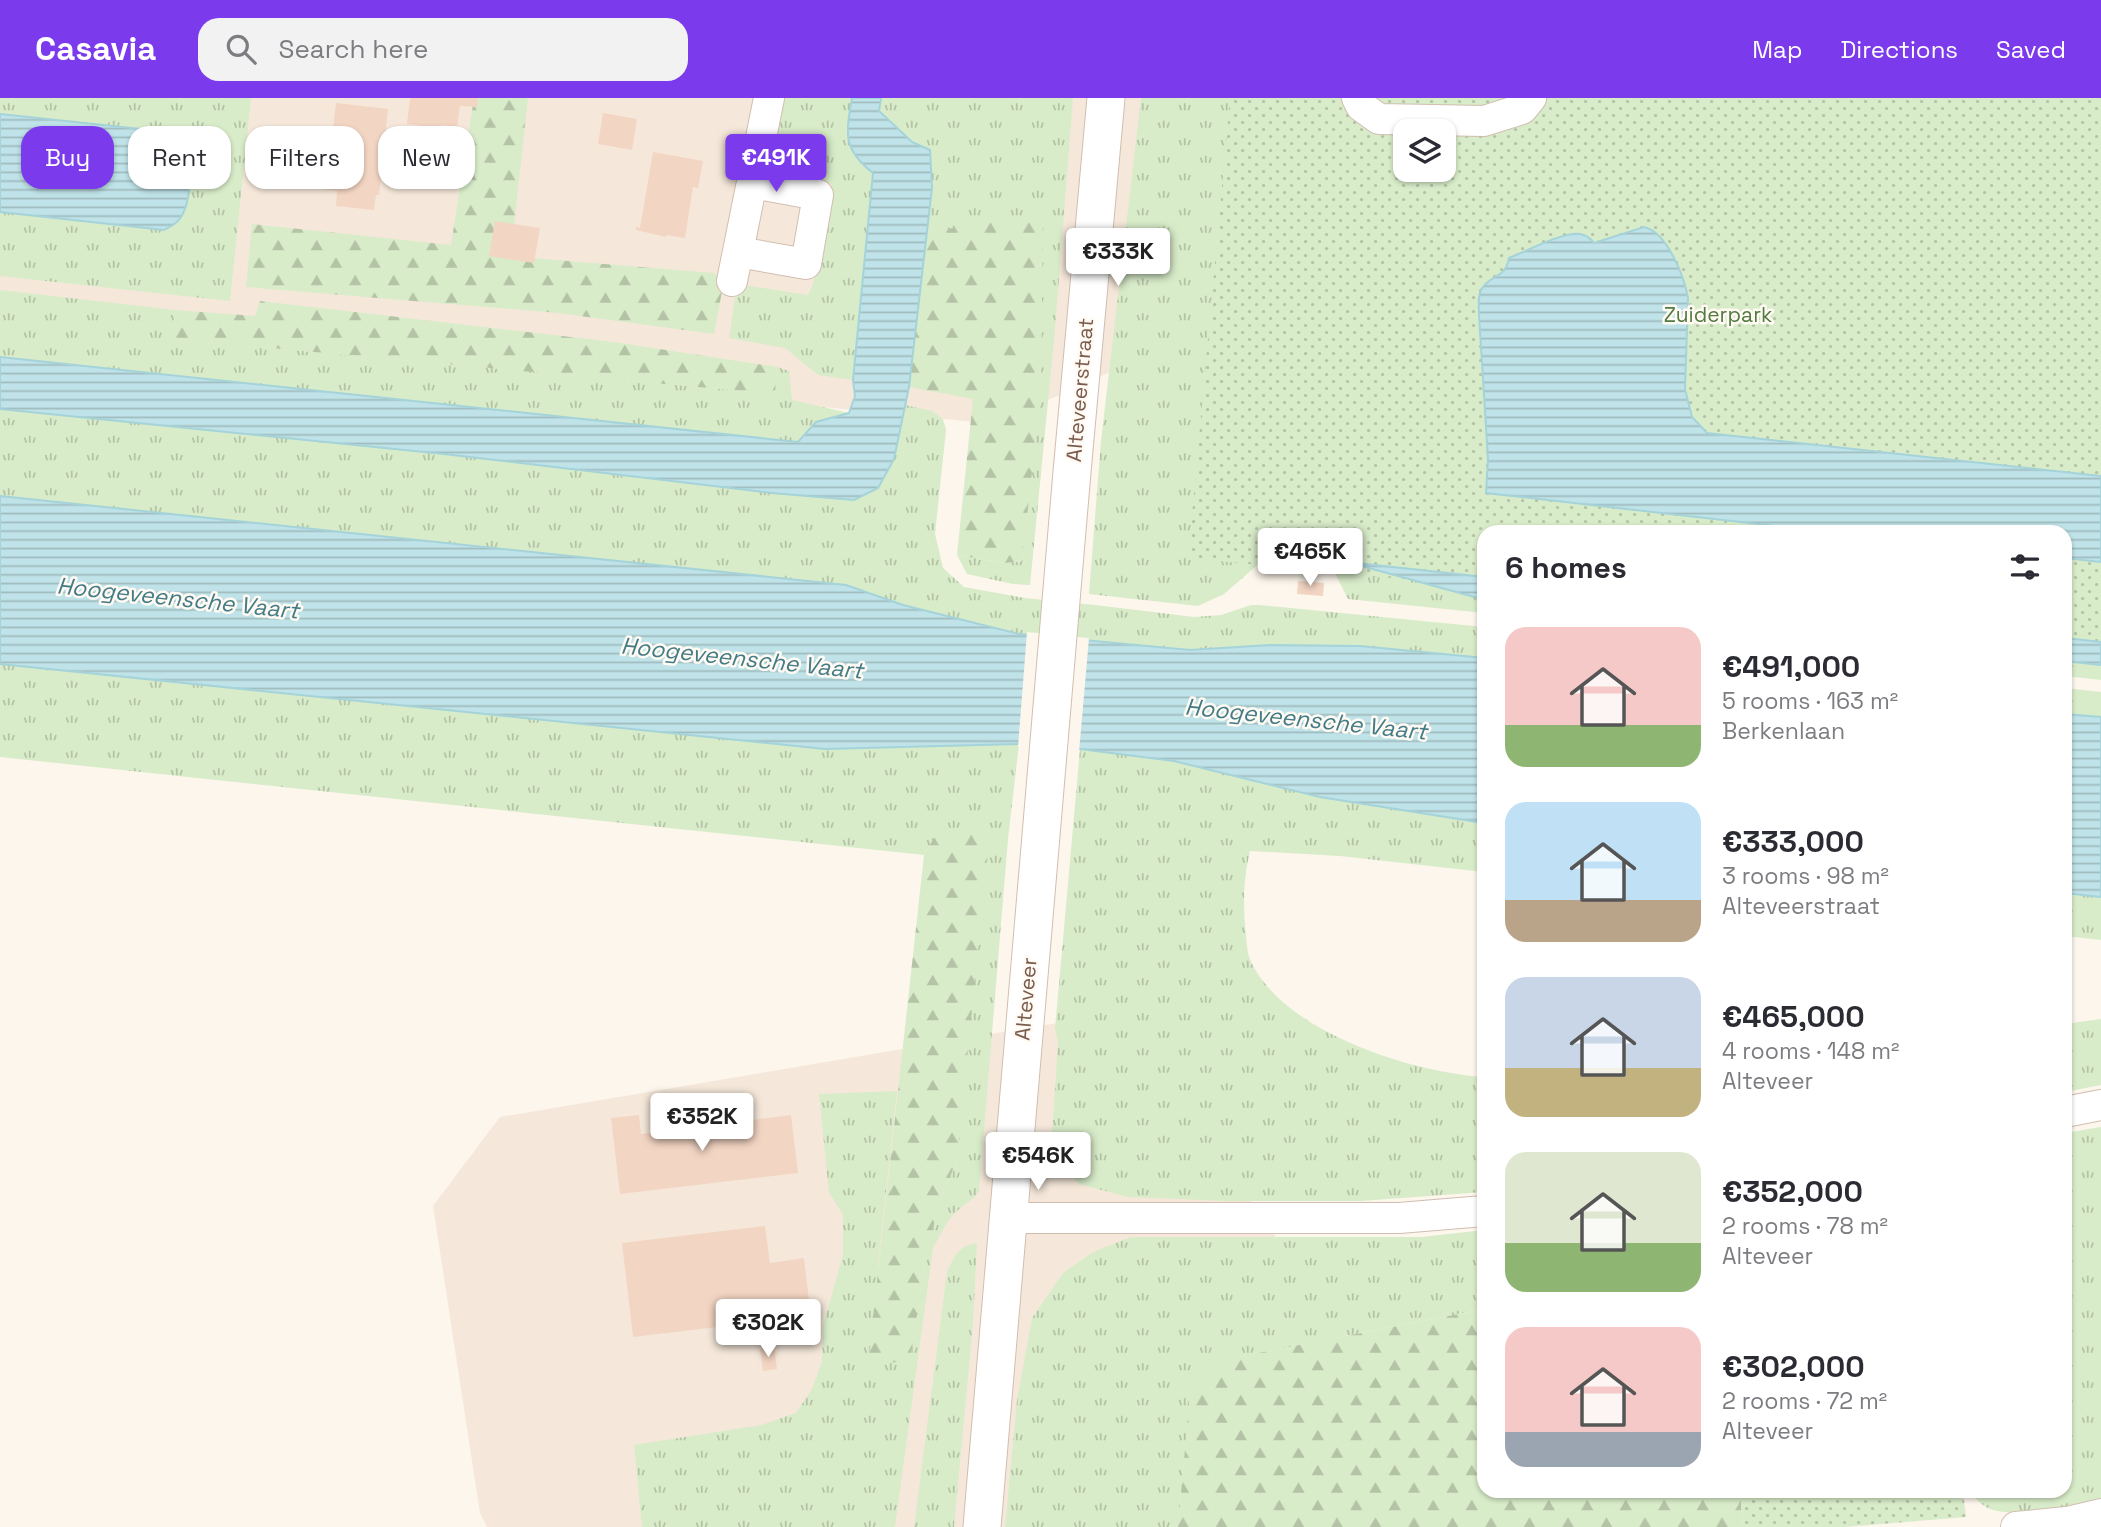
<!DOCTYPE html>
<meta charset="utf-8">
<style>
:root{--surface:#fff;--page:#f2f2f3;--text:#2b2b33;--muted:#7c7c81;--accent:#7c3aed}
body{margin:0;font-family:"Space Grotesk",sans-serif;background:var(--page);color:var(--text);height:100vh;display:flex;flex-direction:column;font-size:26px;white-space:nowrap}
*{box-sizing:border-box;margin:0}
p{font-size:23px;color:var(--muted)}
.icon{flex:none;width:38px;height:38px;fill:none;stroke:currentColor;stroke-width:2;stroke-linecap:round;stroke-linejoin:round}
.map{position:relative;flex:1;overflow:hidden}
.side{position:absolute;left:1477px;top:427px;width:595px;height:973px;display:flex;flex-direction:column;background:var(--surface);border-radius:21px;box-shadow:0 2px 5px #0004}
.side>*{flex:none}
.banner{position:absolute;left:21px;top:28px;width:665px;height:63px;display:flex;gap:14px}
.controls{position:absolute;left:1393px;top:21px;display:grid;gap:14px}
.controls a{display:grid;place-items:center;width:63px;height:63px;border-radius:14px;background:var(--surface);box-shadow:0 2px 5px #0004;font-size:35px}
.price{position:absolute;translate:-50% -60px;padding:0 16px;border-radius:7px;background:#fff;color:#222;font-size:23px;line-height:46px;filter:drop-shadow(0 2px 4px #0008)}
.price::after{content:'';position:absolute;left:50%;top:42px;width:21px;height:16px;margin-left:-10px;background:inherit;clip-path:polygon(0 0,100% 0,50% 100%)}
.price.active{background:var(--accent);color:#fff}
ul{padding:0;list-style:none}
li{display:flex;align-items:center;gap:21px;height:175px;padding:0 28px}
li span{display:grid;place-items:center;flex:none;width:196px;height:140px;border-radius:21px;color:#555}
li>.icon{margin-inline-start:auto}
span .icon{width:84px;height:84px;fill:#fffc;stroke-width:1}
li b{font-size:30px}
h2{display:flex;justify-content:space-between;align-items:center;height:84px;padding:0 28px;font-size:30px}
.pill{padding:0 24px;border-radius:21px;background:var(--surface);box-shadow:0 2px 5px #0004;font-size:24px;line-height:63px}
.pill.active{background:var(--accent);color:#fff}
header{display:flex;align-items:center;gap:42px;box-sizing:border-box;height:98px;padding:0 35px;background:var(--accent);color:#fff}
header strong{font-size:33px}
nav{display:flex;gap:38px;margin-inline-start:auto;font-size:24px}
.search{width:490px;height:63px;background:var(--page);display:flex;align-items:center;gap:18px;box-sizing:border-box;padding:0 24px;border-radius:21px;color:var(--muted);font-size:26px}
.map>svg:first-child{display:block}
</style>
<header>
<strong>Casavia</strong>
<div class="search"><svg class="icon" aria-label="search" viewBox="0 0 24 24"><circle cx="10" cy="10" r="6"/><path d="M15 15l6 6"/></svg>Search here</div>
<nav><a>Map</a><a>Directions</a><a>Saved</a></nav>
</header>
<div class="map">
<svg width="2101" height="1429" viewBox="0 0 2101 1429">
<defs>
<pattern id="grass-tufts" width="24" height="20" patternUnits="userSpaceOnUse" patternTransform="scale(1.75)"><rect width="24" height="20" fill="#d8ecc9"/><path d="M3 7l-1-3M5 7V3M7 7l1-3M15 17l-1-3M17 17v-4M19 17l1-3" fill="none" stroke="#b4c2a5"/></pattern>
<pattern id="forest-firs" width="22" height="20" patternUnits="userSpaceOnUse" patternTransform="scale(1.75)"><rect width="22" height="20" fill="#d8ecc9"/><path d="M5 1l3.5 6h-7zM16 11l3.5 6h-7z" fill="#b4c2a5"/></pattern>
<pattern id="park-dots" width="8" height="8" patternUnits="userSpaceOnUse" patternTransform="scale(1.75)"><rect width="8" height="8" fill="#d8ecc9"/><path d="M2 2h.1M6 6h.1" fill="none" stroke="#b4c2a5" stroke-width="1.8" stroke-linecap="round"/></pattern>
<pattern id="water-rules" width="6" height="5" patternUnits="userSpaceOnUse" patternTransform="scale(1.75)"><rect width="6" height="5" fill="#bfe3e8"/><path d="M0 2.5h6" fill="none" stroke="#a0bbbe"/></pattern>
</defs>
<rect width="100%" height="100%" fill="#fdf6ec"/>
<path fill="#f5e8da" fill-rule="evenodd" d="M0,0H2101L1399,144L995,326L0,228ZM1405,33H1444V72H1405Z
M1122,914L1474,1429H487L480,1415L433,1108L500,1019Z"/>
<path fill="url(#grass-tufts)" d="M0,0H251L230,203L0,178V114L164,132L183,117L190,60L170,31L150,32L0,16Z
M784,0H852L846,33L862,67L873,75L853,282L818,277L785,250L729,240L737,186L808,197L813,186L832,86L801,80L785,72L774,49Z
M881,0H1073L1054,243L1030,487L1013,486L967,476L957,457L1005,465L1022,463L1024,439L968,130L926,134L932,90L930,52L912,44L879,13Z
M1141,0H1230L1261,464L1224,496L1198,508L1089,496L1101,343Z
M0,192L175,212L173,241L775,296L777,269L789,273L792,302L849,315L816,324L798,344L0,259Z
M905,307L932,313L943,321L946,332L935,436L943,470L964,489L1025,500L1095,507L1194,519L1221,517L1251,507H1260L1484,529V560L1360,548L1270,547L1190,552L1019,536L903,507L846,487L0,398V311L444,356L878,390L894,361Z
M1327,459L1484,502V515L1348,501Z
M2065,563L2101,567V582L2065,578Z
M0,566L825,651L928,624L1019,646L1008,741L979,1093C974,1102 965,1105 958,1112C946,1122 941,1137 933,1150L895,1429H642L634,1347L761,1327L796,1315L812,1291L822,1263L823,1228L843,1157V1117L829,1094L819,996L897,993L878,1168L910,1264L924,1169L936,1118L957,1060L935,738L924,757L0,659Z
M2065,590L2101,594V619L2065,616Z
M1080,651L1174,663L1320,699L1484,725V774L1340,758L1250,753C1243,783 1243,807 1246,838C1247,845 1247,853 1249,859C1279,933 1410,974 1484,979V1094L1361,1103H1226L1128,1099L1079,1086L1051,1051L1058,944L1055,931Z
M2065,795L2101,799V842L2065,838Z
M2101,921V987L2065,994V926Z
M2101,1029V1401C2071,1408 2019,1421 1990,1411C1982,1408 1974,1399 1969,1393H2065V1035Z
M1484,1132V1211L1243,1258L1216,1268L1190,1295L1178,1429H1005L1017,1302L1032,1220L1063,1175L1093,1154L1131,1139H1422Z
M977,1145L973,1225L954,1429H914L947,1174C954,1159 959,1147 977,1145Z"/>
<path fill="url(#forest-firs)" d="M474,0H528L512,146L519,159L714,175L724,183L714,236L558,215L246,189L252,126L451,147Z
M1043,117L1041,294L1022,463L1005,465L957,457L973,301L909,289L926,134Z
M260,203L614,244L777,269L775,296L172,241L175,212L255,218Z
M962,731L990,734L957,1060L936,1118L924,1169L910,1264L868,1265L924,757L935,738Z
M1484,1211V1393H1740L1743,1429H1178L1190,1295L1217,1267L1243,1258Z"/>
<path fill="url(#park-dots)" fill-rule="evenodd" d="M1230,0H2101V550L2065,546V434H1484V489L1188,460ZM1405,33H1444V72H1405Z
M1740,1393H1963L1966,1419L1845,1429H1743Z"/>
<path fill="url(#water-rules)" stroke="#a5d3da" stroke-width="2" d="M852,0H881L879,13L912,44L930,52L932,90L909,289L894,361L878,390L854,402L772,395L444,356L0,311V259L798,344L816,324L849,315L855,298L853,282L873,75C842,51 846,35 852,0Z
M0,16L150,32C156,31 165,30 172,32C196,40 193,102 181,119C177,126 171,128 164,132L0,114Z
M1644,129C1667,134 1684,178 1688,200L1685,291L1692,319L1707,335L2101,378V464L2065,460V434H1828L1486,395L1488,361L1479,217C1479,209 1477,195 1483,189C1494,175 1505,181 1509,160C1527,153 1562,134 1580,136C1586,137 1591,141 1594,145Z
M0,398L846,487L903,507L1019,536L1190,552L1270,547L1360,548L1484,560V725L1320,699L1174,663L1080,651L1019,646L825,651L0,566Z
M1347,464L1484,479V501L1478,500Z
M2065,540L2101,544V567L2065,563Z
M2065,616L2101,619V799L2065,795Z"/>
<path fill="#fdf6ec" d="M1027,534L1089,540L1079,654L1018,649Z"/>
<path fill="#f3d5c3" d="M410,0H478L477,9L460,8L457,29L441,27V30L407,26Z
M336,5L388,11L379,97H376L374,112L336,108L337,93L321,91L325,54L330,55Z
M603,15L637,21L632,52L598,46Z
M653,54L703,63L698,90L693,89L685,140L666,137V139L636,132V129L640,130Z
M495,123L540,130L534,165L489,158Z
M1298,483L1324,485L1323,498L1297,496Z
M639,1017L641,1036L791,1017L798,1075L620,1096L611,1020Z
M765,1128L770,1165L804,1160L810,1211L776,1215V1222L633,1239L622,1145Z
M774,1249L777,1271L763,1273L760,1251Z"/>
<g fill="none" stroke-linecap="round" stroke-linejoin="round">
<defs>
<path id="minor" d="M1357,0L1361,8L1379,21L1484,23L1522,11L1531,0
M738,154L806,166L818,97L753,85
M732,183L769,0
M2065,1014L2101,1007
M1007,1119L1028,1120H1399L1484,1113
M2016,1429L2067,1424L2101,1416"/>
<path id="tertiary" d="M982,1429L1072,374L1106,0"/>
</defs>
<use href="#minor" stroke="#d1beb0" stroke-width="32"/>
<use href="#tertiary" stroke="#d1beb0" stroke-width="39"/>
<use href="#minor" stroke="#fff" stroke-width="30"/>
<use href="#tertiary" stroke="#fff" stroke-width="37"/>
</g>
<g text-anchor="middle" stroke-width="5" stroke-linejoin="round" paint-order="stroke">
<g font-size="21" fill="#537a41" stroke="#fffaf3">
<text x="1718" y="224">Zuiderpark</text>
</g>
<g font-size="21" fill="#7a5c4d" stroke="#fffaf3">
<text transform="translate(1080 292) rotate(-85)" y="7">Alteveerstraat</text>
<text transform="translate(1026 901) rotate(-85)" y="7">Alteveer</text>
</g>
<g font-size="23" font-style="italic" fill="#437c86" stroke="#fffaf3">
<text transform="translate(178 500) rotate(6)" y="8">Hoogeveensche Vaart</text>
<text transform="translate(742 560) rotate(6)" y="8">Hoogeveensche Vaart</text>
<text transform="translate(1306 621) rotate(6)" y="8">Hoogeveensche Vaart</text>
</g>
</g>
</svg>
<div class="controls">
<a><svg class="icon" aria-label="layers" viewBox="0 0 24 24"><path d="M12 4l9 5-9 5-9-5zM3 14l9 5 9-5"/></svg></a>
</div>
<b class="price active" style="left:776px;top:96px">€491K</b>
<b class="price" style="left:1118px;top:190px">€333K</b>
<b class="price" style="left:1310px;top:490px">€465K</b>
<b class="price" style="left:702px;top:1055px">€352K</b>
<b class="price" style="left:1038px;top:1094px">€546K</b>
<b class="price" style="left:768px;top:1261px">€302K</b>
<div class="banner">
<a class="pill active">Buy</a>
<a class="pill">Rent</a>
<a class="pill">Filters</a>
<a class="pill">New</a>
</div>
<section class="side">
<h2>6 homes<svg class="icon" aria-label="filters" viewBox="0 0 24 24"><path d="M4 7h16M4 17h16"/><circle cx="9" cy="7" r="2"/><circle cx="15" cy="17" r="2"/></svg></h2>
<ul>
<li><span style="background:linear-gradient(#f6c9c9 70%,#8fb573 0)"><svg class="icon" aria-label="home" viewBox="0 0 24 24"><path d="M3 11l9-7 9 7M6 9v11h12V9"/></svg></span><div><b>€491,000</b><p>5 rooms · 163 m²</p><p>Berkenlaan</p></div></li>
<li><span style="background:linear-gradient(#bfe0f5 70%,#b9a48a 0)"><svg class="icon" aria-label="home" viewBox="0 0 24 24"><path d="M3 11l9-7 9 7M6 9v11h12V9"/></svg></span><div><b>€333,000</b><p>3 rooms · 98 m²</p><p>Alteveerstraat</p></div></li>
<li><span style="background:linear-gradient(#c9d6e8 65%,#c2b280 0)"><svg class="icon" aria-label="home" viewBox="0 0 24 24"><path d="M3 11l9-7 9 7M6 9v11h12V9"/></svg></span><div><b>€465,000</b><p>4 rooms · 148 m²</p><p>Alteveer</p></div></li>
<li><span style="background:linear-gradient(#dfe7d0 65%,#8fb573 0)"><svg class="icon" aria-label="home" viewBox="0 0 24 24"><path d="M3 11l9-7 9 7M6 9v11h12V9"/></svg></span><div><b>€352,000</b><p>2 rooms · 78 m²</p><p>Alteveer</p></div></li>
<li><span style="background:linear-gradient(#f6c9c9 75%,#9aa5b1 0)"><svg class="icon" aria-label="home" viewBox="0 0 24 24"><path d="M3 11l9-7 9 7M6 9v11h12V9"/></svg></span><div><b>€302,000</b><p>2 rooms · 72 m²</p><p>Alteveer</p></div></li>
</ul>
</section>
</div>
